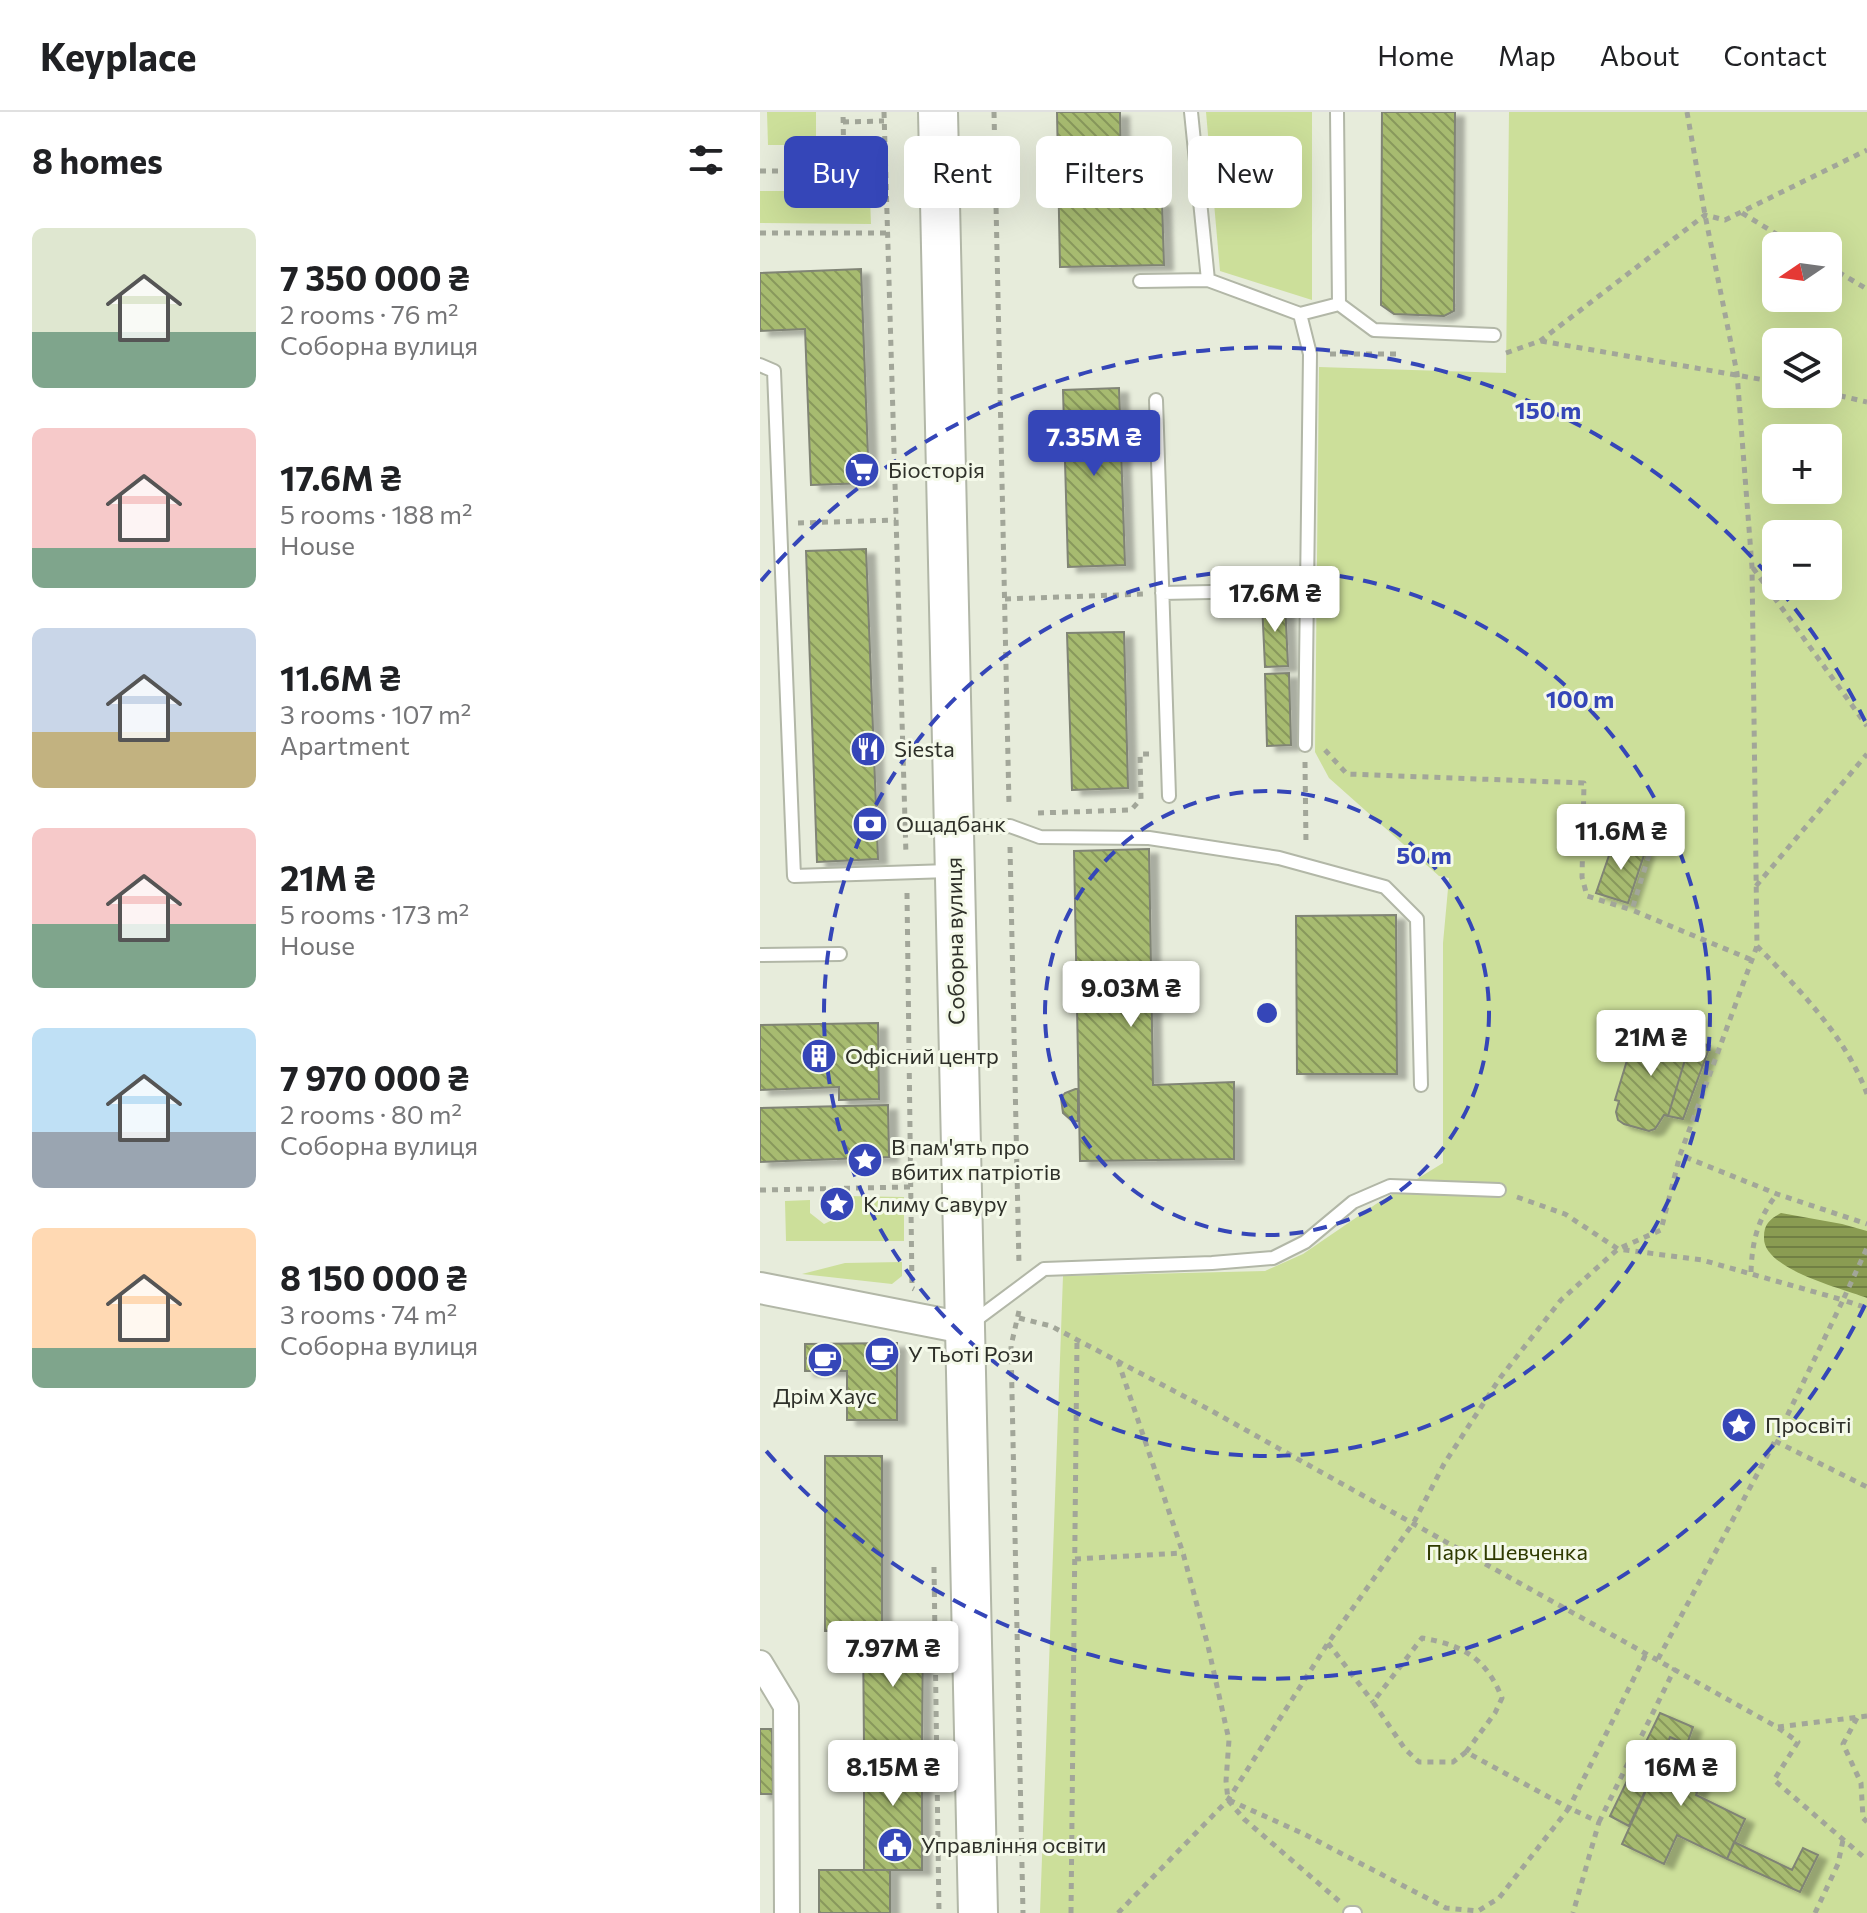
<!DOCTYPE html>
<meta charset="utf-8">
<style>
:root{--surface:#fff;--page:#f6f6f6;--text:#202124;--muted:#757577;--line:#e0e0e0;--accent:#3546b8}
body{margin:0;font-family:Commissioner,sans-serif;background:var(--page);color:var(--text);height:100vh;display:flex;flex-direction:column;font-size:30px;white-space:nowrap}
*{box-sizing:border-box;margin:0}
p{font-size:26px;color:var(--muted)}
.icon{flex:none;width:44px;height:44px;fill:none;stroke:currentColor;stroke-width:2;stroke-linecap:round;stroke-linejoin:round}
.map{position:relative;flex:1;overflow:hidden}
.panel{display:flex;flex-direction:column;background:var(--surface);width:760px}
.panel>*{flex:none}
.banner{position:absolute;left:24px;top:24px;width:760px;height:72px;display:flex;gap:16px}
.needle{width:52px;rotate:257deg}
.buttons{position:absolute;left:1002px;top:120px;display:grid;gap:16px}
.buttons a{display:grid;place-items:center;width:80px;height:80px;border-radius:12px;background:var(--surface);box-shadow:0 8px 32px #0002;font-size:40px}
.price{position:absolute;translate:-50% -68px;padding:0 18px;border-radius:8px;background:#fff;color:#222;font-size:26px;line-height:52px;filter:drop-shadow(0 2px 4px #0008)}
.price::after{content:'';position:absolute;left:50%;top:48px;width:24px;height:18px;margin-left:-12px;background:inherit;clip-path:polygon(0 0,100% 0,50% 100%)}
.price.selected{background:var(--accent);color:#fff}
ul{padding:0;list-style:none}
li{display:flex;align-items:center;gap:24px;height:200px;padding:0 32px}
li span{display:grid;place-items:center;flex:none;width:224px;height:160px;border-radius:12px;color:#555}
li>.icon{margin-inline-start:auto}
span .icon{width:96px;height:96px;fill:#fffc;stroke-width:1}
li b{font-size:34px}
h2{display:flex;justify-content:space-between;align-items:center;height:96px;padding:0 32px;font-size:34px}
.pill{padding:0 28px;border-radius:12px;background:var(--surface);box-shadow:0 8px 32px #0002;font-size:28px;line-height:72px}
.pill.selected{background:var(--accent);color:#fff}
header{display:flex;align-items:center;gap:48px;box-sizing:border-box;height:112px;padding:0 40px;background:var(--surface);border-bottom:2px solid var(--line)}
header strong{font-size:38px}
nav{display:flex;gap:44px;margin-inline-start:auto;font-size:28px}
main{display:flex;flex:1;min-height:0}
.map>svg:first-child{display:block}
</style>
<header>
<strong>Keyplace</strong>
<nav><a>Home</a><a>Map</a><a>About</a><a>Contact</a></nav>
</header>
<main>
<section class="panel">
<h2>8 homes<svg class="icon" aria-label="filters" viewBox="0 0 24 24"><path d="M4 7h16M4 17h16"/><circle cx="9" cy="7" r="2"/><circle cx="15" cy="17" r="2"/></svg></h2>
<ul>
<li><span style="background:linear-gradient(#dfe7d0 65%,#7fa58c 0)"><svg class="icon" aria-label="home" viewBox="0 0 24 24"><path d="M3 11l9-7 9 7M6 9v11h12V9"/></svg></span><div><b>7 350 000 ₴</b><p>2 rooms · 76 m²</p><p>Соборна вулиця</p></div></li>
<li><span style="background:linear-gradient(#f6c9c9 75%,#7fa58c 0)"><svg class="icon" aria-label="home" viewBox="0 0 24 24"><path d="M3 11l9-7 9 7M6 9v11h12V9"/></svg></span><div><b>17.6M ₴</b><p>5 rooms · 188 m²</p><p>House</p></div></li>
<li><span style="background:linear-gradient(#c9d6e8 65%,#c2b280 0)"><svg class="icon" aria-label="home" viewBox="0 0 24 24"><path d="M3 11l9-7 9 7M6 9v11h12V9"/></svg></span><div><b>11.6M ₴</b><p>3 rooms · 107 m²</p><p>Apartment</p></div></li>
<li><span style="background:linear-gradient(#f6c9c9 60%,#7fa58c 0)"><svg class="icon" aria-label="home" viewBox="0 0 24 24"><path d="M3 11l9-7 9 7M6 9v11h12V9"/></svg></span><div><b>21M ₴</b><p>5 rooms · 173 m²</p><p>House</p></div></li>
<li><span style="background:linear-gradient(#bfe0f5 65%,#9aa5b1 0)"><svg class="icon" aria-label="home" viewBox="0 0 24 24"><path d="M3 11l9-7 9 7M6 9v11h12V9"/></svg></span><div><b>7 970 000 ₴</b><p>2 rooms · 80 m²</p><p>Соборна вулиця</p></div></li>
<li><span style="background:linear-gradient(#ffd9b3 75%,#7fa58c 0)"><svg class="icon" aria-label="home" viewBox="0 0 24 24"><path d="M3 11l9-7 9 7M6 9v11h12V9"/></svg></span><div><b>8 150 000 ₴</b><p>3 rooms · 74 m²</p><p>Соборна вулиця</p></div></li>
</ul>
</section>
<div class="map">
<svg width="1107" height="1801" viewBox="0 0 1107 1801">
<defs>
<pattern id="water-rules" width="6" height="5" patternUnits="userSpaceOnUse" patternTransform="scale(2)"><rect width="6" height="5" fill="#8a9c52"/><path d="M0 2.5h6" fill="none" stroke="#718044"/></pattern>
<pattern id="building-back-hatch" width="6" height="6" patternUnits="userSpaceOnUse" patternTransform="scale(2)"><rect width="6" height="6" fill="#a7bb70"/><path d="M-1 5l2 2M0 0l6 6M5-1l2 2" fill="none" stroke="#88985c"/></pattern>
<filter id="shadow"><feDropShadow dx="9" dy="5" stdDeviation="2" flood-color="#0004"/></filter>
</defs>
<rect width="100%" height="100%" fill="#e7ecdb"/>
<path fill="#ccdf9a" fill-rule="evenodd" d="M7,0H56V33H8Z
M446,0H552V188L460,159Z
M749,0H1107V1801H280L303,1164L505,1159L543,1142L616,1092L683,1051V831L689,766L679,764L569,666L555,640L559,255L746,261ZM1016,134H1068V186H1016ZM1016,230H1068V282H1016ZM1016,326H1068V378H1016ZM1016,422H1068V474H1016Z
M94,34L108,35L111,112L0,111V79H46V72L94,73Z
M86,1084L144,1085V1129H26L25,1089L50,1088V1101L64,1112L83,1103Z
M142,1150V1164L132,1172L42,1162L85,1151Z"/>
<path fill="url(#water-rules)" d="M1021,1101L1082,1112L1107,1119V1186C1081,1176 1002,1157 1004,1125C1004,1112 1010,1107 1021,1101Z"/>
<path fill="url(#building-back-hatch)" stroke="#808475" stroke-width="2" filter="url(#shadow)" d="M297,0H360L361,58L353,59V89H402L404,153L300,155Z
M622,0H695L694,199L684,204L634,202L621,193Z
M101,157L109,371L51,373L45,217L0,219V161Z
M359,276L365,453L308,455L303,278Z
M106,437L118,747L57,750L46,439Z
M525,490L528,554L505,555L502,491Z
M364,520L368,676L312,678L307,521Z
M529,561L531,633L507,634L505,562Z
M854,729L885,740L868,791L836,781Z
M389,737L393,973L474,970V1047L320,1049L314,739Z
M636,803L637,962H537L536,804Z
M118,911L119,987L79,988V975L0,978V913Z
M878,912L931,928L908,1004L904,1003L895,1017L889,1019L864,1012L858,1008L856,1000L859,989L855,988Z
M931,928L950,934L923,1007L908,1004Z
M318,976V1009H312L303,1001L301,986L305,981Z
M128,993L129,1045L0,1050V996Z
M137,1231V1308H87V1259H45V1232Z
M65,1344H122V1519H65Z
M103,1519H163L162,1635H104Z
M900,1601L933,1615L927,1632L910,1625L869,1714L850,1704Z
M0,1617H12L13,1682H0Z
M910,1625L953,1644L936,1683L985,1707L967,1747L917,1723L904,1752L862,1732Z
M104,1635H162V1758H104Z
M974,1730L1032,1758L1043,1736L1058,1743L1040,1780L967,1747Z
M59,1758H130V1801H59Z"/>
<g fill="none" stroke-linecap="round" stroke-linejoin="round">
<defs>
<path id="service" d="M431,0L448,168L540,202L550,242L545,633
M577,0L579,192L614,218L734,223
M380,169L448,168
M540,202L579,192
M0,253L14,259L34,764L189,759
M396,288L409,684
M402,481L547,478
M199,715L250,714L280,725L389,726L519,746L625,775L657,807L661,973
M0,843L80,842
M213,1210L284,1157L452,1151L513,1146L545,1130L593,1090L630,1074L739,1078
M590,1801H595"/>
<path id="minor" d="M0,1551L26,1594L27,1801"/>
<path id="tertiary" d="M0,1176L204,1216"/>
<path id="primary" d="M178,0L218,1801"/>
</defs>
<use href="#service" stroke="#b2b7a7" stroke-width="16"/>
<use href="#minor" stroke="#b2b7a7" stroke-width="28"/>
<use href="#tertiary" stroke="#b2b7a7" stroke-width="34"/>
<use href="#primary" stroke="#b2b7a7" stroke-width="42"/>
<path stroke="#a2a699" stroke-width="5" stroke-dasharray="6 6" stroke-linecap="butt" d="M124,0L146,743
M234,0L249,693
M927,0L945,103L977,261L992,455L997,834L920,1043L1017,1082L1107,1112
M83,10L124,9
M0,59H84L83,0
M982,101L1036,134
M0,121H127
M1068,154L1107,177
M781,229L1016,270
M746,241L780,229L945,103L965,108L1107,38
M570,242H636
M1068,281L1107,290
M38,411L136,408
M993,456L1107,614
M245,487L385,482
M565,638L587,662L824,671L822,765L827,784L872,798
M545,650L546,732
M278,701L371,698L381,687L380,642H389
M896,720L872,798L992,848
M250,735L259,1153
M996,774L1107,642
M147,781L152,1176L154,1177
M997,834C1039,877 1086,925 1107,982
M0,1078L150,1075
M757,1085L805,1102L858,1137L942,1148L1083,1188L1107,1136
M991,1160C992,1129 998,1106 1017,1082
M259,1199L251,1234L263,1801
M259,1206L291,1214L450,1298L1017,1615L1038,1630L1014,1668L1107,1748
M358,1249L423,1441L448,1534L469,1628L466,1669L468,1688L484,1707L579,1789
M1015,1329L1107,1375
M315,1447L423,1441
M174,1455L179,1801
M568,1531L613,1590
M898,1547L1015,1329L1083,1188L1107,1196
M1097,1606L1083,1632L1101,1671L1103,1706L1107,1710
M1018,1615L1107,1604
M706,1640L693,1650H659L645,1637L613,1590L662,1526C703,1533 726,1546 742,1586L735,1601L706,1640L809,1696L887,1540
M469,1688L544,1722L686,1796L718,1799L739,1786L809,1696L839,1710L813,1801
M839,1710L915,1556
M311,1801L317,1228
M358,1801L468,1688L568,1531L654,1410L684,1352L740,1266L801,1188L858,1137L901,1118L920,1043
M1055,1801L1078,1752L1083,1728"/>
<use href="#service" stroke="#fff" stroke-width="12"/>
<use href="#minor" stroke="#fff" stroke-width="24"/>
<use href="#tertiary" stroke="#fff" stroke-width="30"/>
<use href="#primary" stroke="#fff" stroke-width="38"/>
</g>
<g fill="none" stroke="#3546b8" stroke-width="4" stroke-dasharray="14 10">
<circle cx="507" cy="901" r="222"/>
<circle cx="507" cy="901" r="443"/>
<path d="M1105 1193A665 665 0 0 1 1 1333M1 469A665 665 0 0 1 1013 469M1020 478A665 665 0 0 1 1105 609"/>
</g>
<defs>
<symbol id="supermarket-disc" viewBox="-11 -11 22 22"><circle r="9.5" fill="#3546b8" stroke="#f4f9e9"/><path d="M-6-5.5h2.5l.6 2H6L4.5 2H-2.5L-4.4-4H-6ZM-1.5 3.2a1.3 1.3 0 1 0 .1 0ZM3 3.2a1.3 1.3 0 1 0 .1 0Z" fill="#fff"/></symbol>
<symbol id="restaurant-disc" viewBox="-11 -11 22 22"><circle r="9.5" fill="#3546b8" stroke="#f4f9e9"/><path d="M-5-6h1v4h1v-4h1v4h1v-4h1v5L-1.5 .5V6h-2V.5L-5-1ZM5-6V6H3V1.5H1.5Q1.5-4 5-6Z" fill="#fff"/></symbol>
<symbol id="bank-disc" viewBox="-11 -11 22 22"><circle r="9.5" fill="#3546b8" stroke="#f4f9e9"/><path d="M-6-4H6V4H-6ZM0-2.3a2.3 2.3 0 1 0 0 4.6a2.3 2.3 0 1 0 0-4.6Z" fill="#fff"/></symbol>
<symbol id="building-disc" viewBox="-11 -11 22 22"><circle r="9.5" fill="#3546b8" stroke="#f4f9e9"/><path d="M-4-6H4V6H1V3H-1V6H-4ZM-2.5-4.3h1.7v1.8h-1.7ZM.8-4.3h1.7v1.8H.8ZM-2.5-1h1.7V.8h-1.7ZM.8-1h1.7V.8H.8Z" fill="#fff"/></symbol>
<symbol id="sight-disc" viewBox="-11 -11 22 22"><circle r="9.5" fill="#3546b8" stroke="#f4f9e9"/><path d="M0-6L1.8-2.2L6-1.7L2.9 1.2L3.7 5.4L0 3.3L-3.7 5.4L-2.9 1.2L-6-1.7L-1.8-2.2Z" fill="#fff"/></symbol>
<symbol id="cafe-disc" viewBox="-11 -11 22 22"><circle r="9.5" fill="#3546b8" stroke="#f4f9e9"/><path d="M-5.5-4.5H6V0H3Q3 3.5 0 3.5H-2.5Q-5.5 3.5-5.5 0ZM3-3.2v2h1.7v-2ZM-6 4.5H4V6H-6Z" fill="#fff"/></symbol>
<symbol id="civic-disc" viewBox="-11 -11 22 22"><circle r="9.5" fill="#3546b8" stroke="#f4f9e9"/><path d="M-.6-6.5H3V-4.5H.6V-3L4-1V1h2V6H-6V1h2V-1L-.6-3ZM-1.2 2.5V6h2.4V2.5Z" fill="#fff"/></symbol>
</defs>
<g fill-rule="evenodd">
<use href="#supermarket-disc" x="82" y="338" width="40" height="40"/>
<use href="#restaurant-disc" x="88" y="617" width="40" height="40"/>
<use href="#bank-disc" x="90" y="692" width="40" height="40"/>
<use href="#building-disc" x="39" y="924" width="40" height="40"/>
<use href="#sight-disc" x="85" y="1028" width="40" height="40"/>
<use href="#sight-disc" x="57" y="1072" width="40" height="40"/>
<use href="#cafe-disc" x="102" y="1222" width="40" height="40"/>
<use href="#cafe-disc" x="45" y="1228" width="40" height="40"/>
<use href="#sight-disc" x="959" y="1293" width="40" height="40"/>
<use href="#civic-disc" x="115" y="1713" width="40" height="40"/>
</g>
<g text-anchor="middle" stroke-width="6" stroke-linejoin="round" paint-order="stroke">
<g font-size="22" fill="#2e3029" stroke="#f4f9e9" text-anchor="start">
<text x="128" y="366">Біосторія</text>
<text x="134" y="645">Siesta</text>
<text x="136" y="720">Ощадбанк</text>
<text x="85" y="952">Офісний центр</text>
<text x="131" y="1043">В пам'ять про<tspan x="131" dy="25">вбитих патріотів</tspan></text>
<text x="103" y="1100">Климу Савуру</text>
<text x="148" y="1250">У Тьоті Рози</text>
<text x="65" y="1292" text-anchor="middle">Дрім Хаус</text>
<text x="1005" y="1321">Просвіті</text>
<text x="161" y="1741">Управління освіти</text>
</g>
<g font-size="22" fill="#2e3029" stroke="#f4f9e9">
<text transform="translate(195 829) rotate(-91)" y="8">Соборна вулиця</text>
</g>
<g font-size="22" fill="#2f3a00" stroke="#f4f9e9">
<text x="747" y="1448">Парк Шевченка</text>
</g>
</g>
<circle cx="507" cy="901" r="12" fill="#3546b8" stroke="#f4f9e9" stroke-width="4"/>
<g font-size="24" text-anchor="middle" font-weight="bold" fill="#3546b8" stroke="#f4f9e9" stroke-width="6" stroke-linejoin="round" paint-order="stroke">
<text x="788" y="307">150 m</text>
<text x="820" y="596">100 m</text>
<text x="664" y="752">50 m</text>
</g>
</svg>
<div class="buttons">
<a><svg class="needle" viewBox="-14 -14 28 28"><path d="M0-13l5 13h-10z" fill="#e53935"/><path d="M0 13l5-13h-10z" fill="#757577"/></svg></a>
<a><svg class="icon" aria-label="layers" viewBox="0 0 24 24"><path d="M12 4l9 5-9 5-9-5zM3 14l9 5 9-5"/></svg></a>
<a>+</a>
<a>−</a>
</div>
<b class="price selected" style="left:334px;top:366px">7.35M ₴</b>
<b class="price" style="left:515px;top:522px">17.6M ₴</b>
<b class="price" style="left:861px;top:760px">11.6M ₴</b>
<b class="price" style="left:371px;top:917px">9.03M ₴</b>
<b class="price" style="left:891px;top:966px">21M ₴</b>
<b class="price" style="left:133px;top:1577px">7.97M ₴</b>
<b class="price" style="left:133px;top:1696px">8.15M ₴</b>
<b class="price" style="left:921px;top:1696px">16M ₴</b>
<div class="banner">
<a class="pill selected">Buy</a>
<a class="pill">Rent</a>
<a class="pill">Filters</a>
<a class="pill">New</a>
</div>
</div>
</main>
